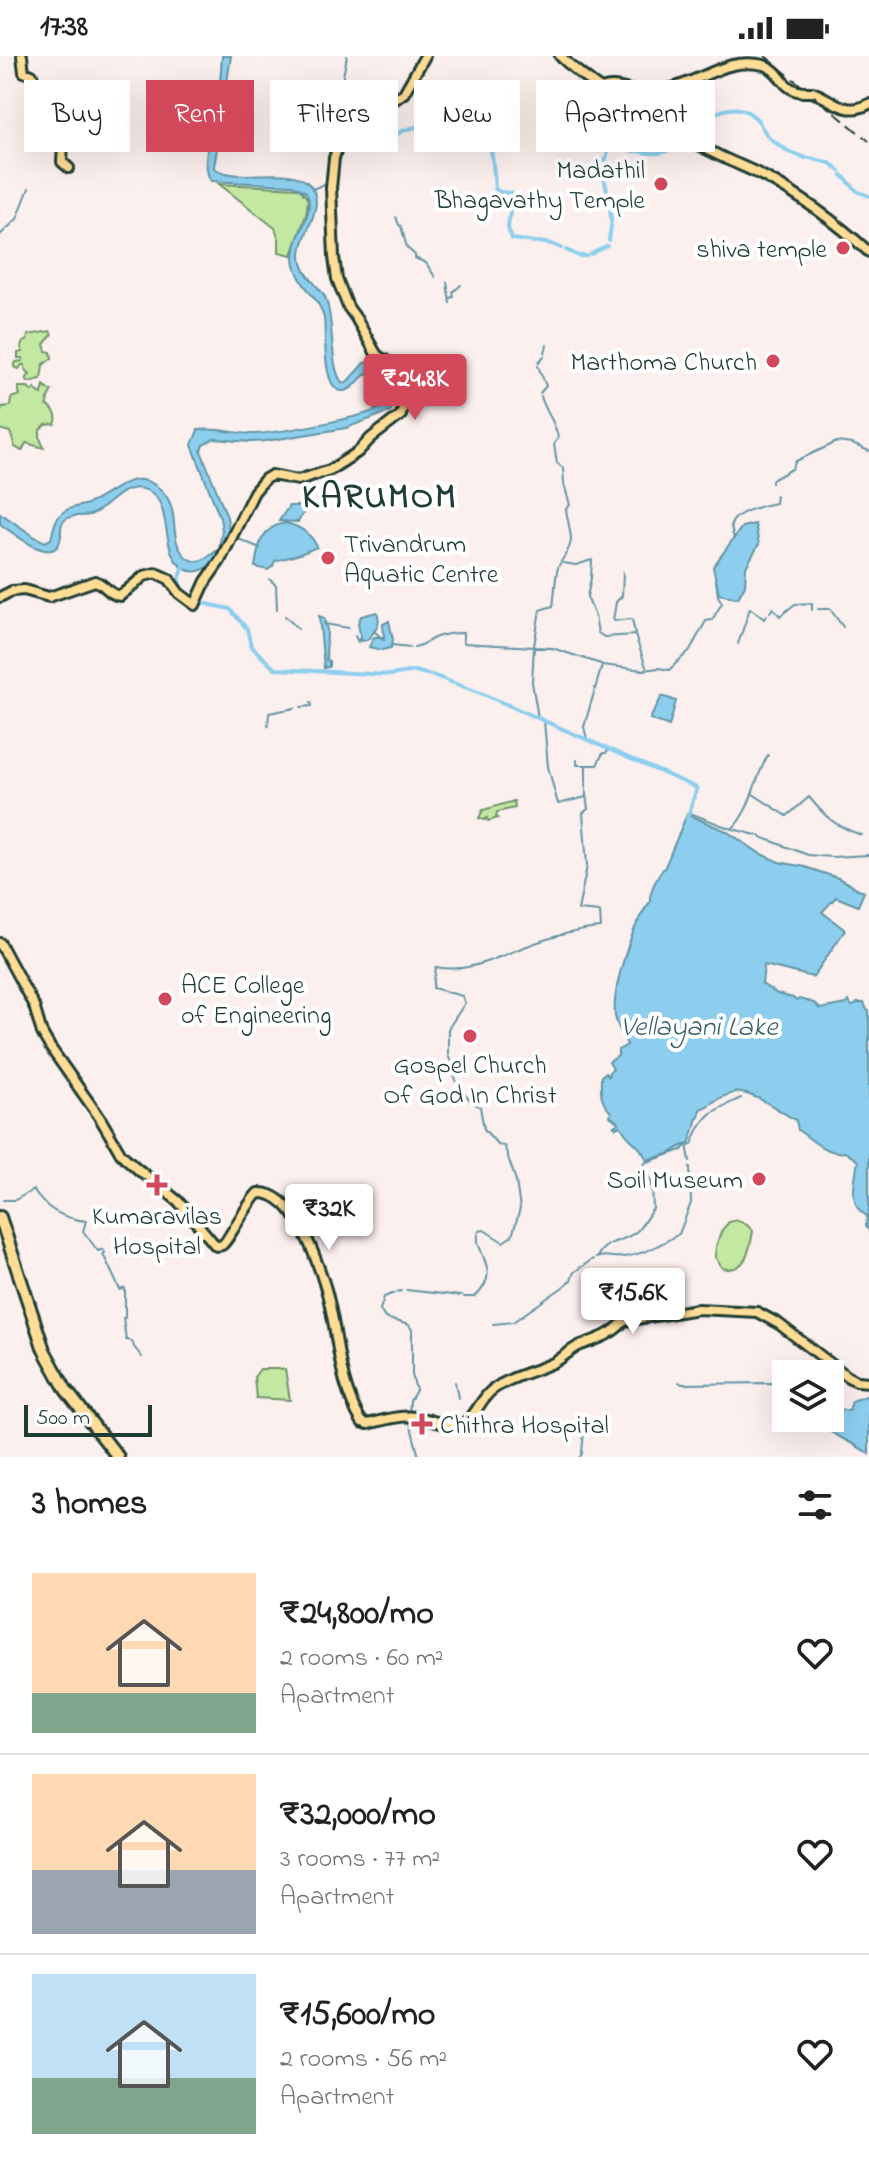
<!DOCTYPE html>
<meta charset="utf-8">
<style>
:root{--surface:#fff;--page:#f2f2f2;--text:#222;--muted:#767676;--line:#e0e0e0;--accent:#d1495b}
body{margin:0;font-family:"Indie Flower",sans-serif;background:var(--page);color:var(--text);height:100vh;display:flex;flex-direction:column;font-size:30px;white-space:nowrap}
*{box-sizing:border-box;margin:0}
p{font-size:26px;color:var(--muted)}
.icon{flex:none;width:44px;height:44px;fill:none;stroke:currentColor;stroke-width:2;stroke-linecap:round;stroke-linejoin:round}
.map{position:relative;height:1401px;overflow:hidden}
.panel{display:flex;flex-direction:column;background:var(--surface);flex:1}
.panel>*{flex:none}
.guide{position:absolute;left:24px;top:24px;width:822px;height:72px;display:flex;gap:16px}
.fabs{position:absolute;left:772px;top:1304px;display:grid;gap:16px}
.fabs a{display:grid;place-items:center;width:72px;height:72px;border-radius:0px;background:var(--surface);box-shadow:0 8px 32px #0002;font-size:40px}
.scale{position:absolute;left:24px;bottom:20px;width:128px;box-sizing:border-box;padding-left:8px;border:4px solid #1f3d34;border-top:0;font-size:22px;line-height:28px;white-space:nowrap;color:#1f3d34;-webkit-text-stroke:6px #fff;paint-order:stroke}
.price{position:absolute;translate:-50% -68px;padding:0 18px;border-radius:8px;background:#fff;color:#222;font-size:26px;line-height:52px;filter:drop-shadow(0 2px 4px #0008)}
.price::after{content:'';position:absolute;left:50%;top:48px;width:24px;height:18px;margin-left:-12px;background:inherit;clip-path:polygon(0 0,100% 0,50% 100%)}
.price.on{background:var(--accent);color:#fff}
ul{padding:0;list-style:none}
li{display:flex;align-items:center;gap:24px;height:200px;padding:0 32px}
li+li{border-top:2px solid var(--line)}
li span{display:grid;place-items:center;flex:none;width:224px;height:160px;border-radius:0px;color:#555}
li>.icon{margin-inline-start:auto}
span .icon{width:96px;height:96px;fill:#fffc;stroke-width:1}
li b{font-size:34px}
h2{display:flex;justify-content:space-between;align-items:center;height:96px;padding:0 32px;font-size:34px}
.pill{padding:0 28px;border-radius:0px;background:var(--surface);box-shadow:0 8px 32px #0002;font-size:28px;line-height:72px}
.pill.on{background:var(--accent);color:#fff}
.status{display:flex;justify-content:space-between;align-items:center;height:56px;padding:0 40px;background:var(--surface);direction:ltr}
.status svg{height:22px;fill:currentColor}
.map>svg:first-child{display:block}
</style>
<div class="status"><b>17:38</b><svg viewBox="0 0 49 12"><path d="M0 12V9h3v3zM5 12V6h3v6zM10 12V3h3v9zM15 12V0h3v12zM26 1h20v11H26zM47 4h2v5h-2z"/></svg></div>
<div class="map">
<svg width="869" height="1401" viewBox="0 0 869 1401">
<rect width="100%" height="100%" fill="#fcf0ee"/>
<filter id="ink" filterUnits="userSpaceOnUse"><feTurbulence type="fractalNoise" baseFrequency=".0125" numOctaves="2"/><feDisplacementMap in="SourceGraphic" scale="16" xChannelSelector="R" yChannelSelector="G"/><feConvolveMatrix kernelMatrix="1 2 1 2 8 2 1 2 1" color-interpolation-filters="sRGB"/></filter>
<g filter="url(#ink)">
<path fill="#c3e8a2" stroke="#71926b" stroke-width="2" d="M219,128L299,132L308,143L306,159L292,199L279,196V183L275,172Z
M50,275L52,279L44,288L46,295L51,296L52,302L43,309L41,323L29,326L26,323L30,318L25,313V309H22L19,313L14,311L16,306L23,305V302H18V297L23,296L21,291L23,286L27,285L28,279Z
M44,329L49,334H52L48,342L47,350C54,353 59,361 55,368L46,369L40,374V382L44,392L26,387L22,395L15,391L10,376L0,373V358L2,351L10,350L11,342L20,339L18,331H28L32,335L35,332L38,336L42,338Z
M514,745L515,752L497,756L496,760L498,762L488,765L487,762L485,764L479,762L483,754Z
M737,1164L747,1169L753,1175C750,1193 746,1218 722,1212L715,1201L716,1190L722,1174L729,1166Z
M260,1313H285L290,1344L256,1342L254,1321Z"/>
<path fill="#8dceee" stroke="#6194a4" stroke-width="2" d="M222,0H231L214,112C240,129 288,107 309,128C328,148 302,176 301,197C300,216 314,225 324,239C327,244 328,250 329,256C333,274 331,317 343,327L347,326L364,307L375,305C384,313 395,331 395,343C395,349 392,352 389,356L346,372L266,385L251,386L214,383L203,389L201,395L227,461C229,470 230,477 227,485C220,505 196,529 177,506C161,487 172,439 143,433C120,427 107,454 90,459C83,461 73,458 66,463C60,467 61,473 61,479C58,515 15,478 0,468V457L35,481L45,486L51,483C53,476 54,466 59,460C66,451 78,451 87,448C112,440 133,408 160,433C183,454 166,482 186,501C198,511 209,500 219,493L222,474L220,462L192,389L198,374C217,371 236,378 255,378C272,377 376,361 383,349C389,339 381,322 374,315C360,317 357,333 344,335C321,337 326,275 324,262C320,241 296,229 294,202C293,179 317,158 306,136L293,129L211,125C198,106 216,54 219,32C221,21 221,11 222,0Z
M289,450H299L304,456L298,466L279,465Z
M285,467C299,470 311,477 317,491L300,498L275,505L273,510L268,514L255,511C258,490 261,471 285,467Z
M755,468L759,488L746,511L745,529L738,542L719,538L713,511L742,471Z
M377,556C382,569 375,575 367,584L361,585L358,567L361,560Z
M319,560L324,562L327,574L326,604L329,605V611L324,612Z
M389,565L393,584L391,592L382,594L369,591L374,581H384L383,568Z
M662,640L676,645L669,670L650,663Z
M687,758L726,775L761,798L779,806L805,811L838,822L864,836L858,850L836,841L822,856L845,874L813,921L764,909L762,928L777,938L793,942L796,945L799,943L814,947L820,953L846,948L848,945L852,950L856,949L857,947H864L867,954L869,955V1175L866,1170L867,1160C847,1150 855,1124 858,1105L845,1096C827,1099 812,1084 798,1074L796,1064C775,1053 759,1038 735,1036C732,1038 728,1039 725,1040C716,1042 709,1051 700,1053L699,1061L696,1064L695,1070L689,1088C680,1089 680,1092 672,1096C665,1100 655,1101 647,1104C645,1101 644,1097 641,1094C635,1085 626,1082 622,1072L620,1070L616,1072L614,1070L619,1067L610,1060L611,1056C599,1045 601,1035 601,1020L605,1017L608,1020L609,1016L613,1013L609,1006L618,1000V994L627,989C624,979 617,972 615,960C612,932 632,868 650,846C649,836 658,818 665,811Z
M869,1339V1398C855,1387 837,1382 822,1370L824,1362H830V1351L849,1355L852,1345Z"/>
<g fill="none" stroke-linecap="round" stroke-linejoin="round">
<path stroke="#6194a4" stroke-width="2" d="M331,100L330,96L342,51L343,20L347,0
M313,133L328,126
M396,161L399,169L401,170L407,192L415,199V202L426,207L435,221
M0,179L17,163L29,132
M447,226L450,247
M450,242L454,241L453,236L461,229
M545,297L547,289
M539,306L544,300
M538,310L546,330L540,337
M772,427V424L792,413L796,405L837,386L852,388L869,395
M236,482L260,492
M734,483C733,479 731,472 731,469C734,456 764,449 775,447L776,439
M563,507L576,509L592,504L591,522L587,541L595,560L598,577L604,581L635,579L646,611
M623,516L622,540L616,546L613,565L632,563L635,578
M269,523L276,529L277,553
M818,553H830L843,571
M770,556L773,552L780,560L795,548L812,547V554
M285,560L298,573
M324,568L349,572
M374,575L384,584
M355,580L358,586L361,579
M738,588L750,552L764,563L767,559
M392,589L410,591
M414,591C423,590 426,586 434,582C444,578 453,577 463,577V587L552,592L601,608
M301,651L312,650L311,646
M538,662L532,626L534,590L540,554L553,550C555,540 555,519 558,512C562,501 570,496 571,484C571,476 567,462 566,453L570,449L564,428L563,412L557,407L554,388L558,382C556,366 545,356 541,340
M544,665L548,711L558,748L586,741V709H577V704
M268,670L269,657L295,652
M587,683L584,671L602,609L643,614L659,612L669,614L690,594L706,565L712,564L722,547L718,540L716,524
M586,709H597L603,697H606L609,693
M753,738L787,760L809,741C827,763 834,769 861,779
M690,757L729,772L756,779L808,799L832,801L869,799
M733,772C752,752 754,723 768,699
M448,998V973L465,947L462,940L433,932L436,911C469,918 496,901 527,890C551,881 575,874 601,872L600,856L578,854L587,810L583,757L588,753L586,739
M449,1001C455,1024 458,1038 480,1051L484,1073L498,1089L504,1090L505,1092L516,1125L520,1153L512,1180L503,1186L484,1174L479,1175C471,1195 505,1214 475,1241H464
M687,1088L690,1105
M689,1090L692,1088C704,1056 711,1056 741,1042
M3,1144H15L33,1134C46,1154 63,1162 86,1165L83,1175L98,1195L103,1193L105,1197L103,1198L120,1234L125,1232V1262H123L126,1284L132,1285L134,1291L142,1301
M597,1201C607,1182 622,1188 637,1175C643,1169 647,1160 653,1153L652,1128L644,1107L682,1094L687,1088
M596,1202C606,1197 612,1203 623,1201C643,1199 661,1188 679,1178L691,1147L690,1111
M406,1234L461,1240
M397,1236L401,1235
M395,1237L384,1241L380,1254L385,1262L409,1269L412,1274V1319L416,1334L410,1345L409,1357
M493,1268L513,1266L563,1231L571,1224L574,1216L593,1203
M455,1326L458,1342
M679,1326L682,1328L773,1327L777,1330L786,1322
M808,1362L809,1367L823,1369
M409,1363L419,1401
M582,1396L584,1376
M580,1401L582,1397"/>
<path stroke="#8dceee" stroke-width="4" d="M711,59C730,50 745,48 760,67
M435,66L467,63L483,67C492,83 494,114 495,133L500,136L512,137L508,172
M761,70L769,82
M681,75L685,69L708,60
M335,80L352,85L382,87L402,75L432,66
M772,84L789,96L806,102
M637,95C653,99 671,100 678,83
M810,102L830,107L840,115
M605,106L609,92L614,91L634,95
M605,109L604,122L610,146L611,166
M842,119L856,134
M859,136L869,140
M509,175L512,183L535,186
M609,184L611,170
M538,186L552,188L561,192
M566,194L579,200H587
M591,198L607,190
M181,534L179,524L184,509
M198,546L230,553L247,573L251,590L275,613L391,619L414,615L435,620L483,638L697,732L687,763"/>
<defs>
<path id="major" d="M22,0L24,16L32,19C39,36 40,44 56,54L63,88L62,106L69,112
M560,0C606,44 669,75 726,103C739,109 752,114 765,121C802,141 838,168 869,196
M600,34C613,26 628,36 642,36C651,37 660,35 668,33C701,26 727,0 764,9C782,14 781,35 804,36
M812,36C833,43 845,61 869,48
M0,541L12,535L24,534L49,541L95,525C105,528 109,539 120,540L144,520L156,517L169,523L179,537L195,549L206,525L220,505L254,436L265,423L272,419L298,424L330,414L358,396L371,382L401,359L403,351L398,321L394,309L378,300L375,296L356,262L348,251L337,223L334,201L331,132L334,102L337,93L373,53L394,44L404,37L425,0
M0,887L34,950L42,977L50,991L100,1062L121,1098L141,1116
M138,1113L178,1145L216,1190C218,1190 220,1190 222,1189C227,1187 248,1146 258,1137C294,1135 316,1201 325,1230C339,1275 336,1325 362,1366L368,1368C384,1364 400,1359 417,1361C428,1362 450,1372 459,1370C474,1365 480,1343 492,1334C511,1320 534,1316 555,1306C564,1301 571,1293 581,1289C598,1283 612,1279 624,1265L698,1253L757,1256L779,1268L848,1321L857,1325L869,1326"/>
<path id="highway" d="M0,1161L44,1294L66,1334L118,1401"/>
</defs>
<use href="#major" stroke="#1f3d34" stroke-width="14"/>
<use href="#highway" stroke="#1f3d34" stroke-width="16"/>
<use href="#major" stroke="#ffdd96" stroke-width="8"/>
<use href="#highway" stroke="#ffdd96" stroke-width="10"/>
<path stroke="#1f3d34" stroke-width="2" stroke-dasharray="12 6" stroke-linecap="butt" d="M765,0L869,85"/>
<defs>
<path id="major-bridge" d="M804,36H812"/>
</defs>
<use href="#major-bridge" stroke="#1f3d34" stroke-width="14" stroke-linecap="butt"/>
<use href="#major-bridge" stroke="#ffdd96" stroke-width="8"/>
</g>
</g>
<g fill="#d1495b" stroke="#fff" stroke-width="3">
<circle cx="661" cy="128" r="8"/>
<circle cx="843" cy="192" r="8"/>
<circle cx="773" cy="305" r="8"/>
<circle cx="328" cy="502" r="8"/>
<circle cx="165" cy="943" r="8"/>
<circle cx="470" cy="980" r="8"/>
<circle cx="759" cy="1123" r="8"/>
<path d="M153 1117h8v8h8v8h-8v8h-8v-8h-8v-8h8z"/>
<path d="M418 1356h8v8h8v8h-8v8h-8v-8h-8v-8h8z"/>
</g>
<g text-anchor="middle" stroke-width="8" stroke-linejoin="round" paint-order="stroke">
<g font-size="26" fill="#1f3d34" stroke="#fff" text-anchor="end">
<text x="645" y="122">Madathil<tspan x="645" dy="30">Bhagavathy Temple</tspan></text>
<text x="827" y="201">shiva temple</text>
<text x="757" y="314">Marthoma Church</text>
<text x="344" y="496" text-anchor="start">Trivandrum<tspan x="344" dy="30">Aquatic Centre</tspan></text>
<text x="181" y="937" text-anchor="start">ACE College<tspan x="181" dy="30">of Engineering</tspan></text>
<text x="470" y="1017" text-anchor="middle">Gospel Church<tspan x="470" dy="30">Of God In Christ</tspan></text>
<text x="743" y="1132">Soil Museum</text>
<text x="157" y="1168" text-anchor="middle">Kumaravilas<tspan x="157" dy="30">Hospital</tspan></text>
<text x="440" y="1377" text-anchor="start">Chithra Hospital</text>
</g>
<g font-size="28" font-style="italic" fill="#3a6162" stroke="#fff">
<text x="699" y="979">Vellayani Lake</text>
</g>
<g font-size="34" font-weight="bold" letter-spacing="2" fill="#1f3d34" stroke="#fff">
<text x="380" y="451">KARUMOM</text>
</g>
</g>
</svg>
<div class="fabs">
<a><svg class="icon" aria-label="layers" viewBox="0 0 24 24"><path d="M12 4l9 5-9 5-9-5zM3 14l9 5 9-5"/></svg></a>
</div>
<div class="scale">500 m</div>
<b class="price on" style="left:415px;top:366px">₹24.8K</b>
<b class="price" style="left:329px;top:1196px">₹32K</b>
<b class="price" style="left:633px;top:1280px">₹15.6K</b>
<div class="guide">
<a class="pill">Buy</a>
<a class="pill on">Rent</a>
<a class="pill">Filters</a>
<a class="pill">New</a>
<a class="pill">Apartment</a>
</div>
</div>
<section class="panel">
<h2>3 homes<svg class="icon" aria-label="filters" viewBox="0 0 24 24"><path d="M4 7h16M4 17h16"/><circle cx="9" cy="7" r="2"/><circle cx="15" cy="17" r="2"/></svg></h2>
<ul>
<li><span style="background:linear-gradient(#ffd9b3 75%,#7fa58c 0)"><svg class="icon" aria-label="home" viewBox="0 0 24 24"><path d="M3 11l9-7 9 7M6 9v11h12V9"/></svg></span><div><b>₹24,800/mo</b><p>2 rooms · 60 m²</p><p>Apartment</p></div><svg class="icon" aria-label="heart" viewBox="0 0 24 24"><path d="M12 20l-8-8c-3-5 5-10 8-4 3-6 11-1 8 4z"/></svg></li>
<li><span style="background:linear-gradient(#ffd9b3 60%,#9aa5b1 0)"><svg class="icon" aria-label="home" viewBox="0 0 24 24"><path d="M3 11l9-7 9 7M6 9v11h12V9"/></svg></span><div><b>₹32,000/mo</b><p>3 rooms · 77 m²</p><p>Apartment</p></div><svg class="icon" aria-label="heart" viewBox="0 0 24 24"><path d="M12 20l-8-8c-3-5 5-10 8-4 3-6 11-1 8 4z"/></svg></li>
<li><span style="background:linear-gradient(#bfe0f5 65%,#7fa58c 0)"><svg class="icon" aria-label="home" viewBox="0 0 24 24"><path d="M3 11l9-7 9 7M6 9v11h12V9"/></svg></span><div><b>₹15,600/mo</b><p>2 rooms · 56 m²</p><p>Apartment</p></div><svg class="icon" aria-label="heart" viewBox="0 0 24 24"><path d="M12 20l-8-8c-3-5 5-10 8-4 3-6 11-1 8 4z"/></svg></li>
</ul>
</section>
